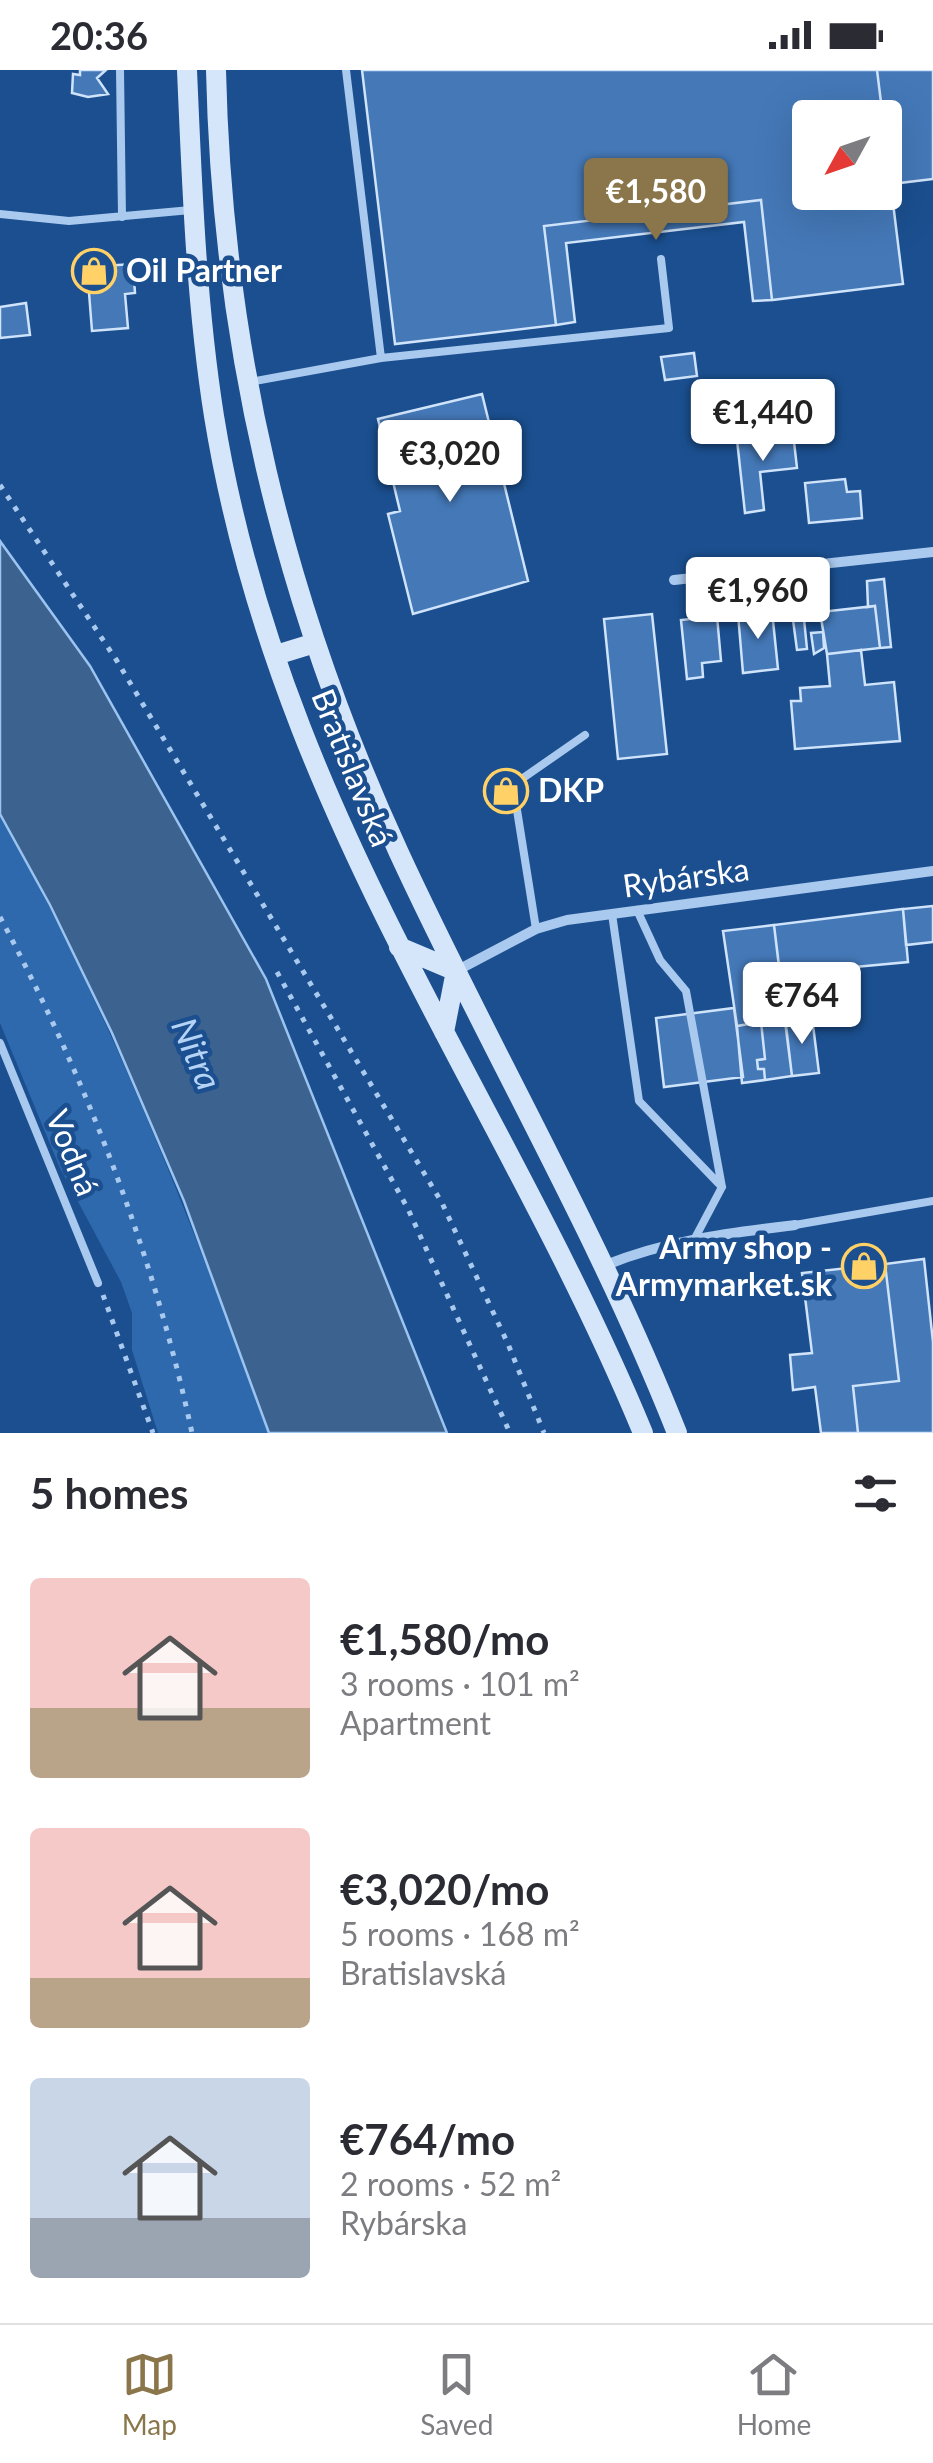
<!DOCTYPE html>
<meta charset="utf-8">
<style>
:root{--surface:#fff;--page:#f7f7f7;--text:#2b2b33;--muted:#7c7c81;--line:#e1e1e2;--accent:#8a764a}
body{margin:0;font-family:Lato,sans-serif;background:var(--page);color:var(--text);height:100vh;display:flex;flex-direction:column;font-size:38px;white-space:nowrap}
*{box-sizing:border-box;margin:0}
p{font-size:32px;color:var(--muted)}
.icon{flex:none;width:55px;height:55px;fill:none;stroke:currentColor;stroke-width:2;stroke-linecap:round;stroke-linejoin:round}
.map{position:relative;height:1363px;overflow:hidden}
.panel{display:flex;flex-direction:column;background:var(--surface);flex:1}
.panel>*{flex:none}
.needle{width:65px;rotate:230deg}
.fabs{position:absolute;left:792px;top:30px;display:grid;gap:20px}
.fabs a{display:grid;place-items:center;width:110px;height:110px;border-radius:10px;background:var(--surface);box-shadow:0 10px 40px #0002;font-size:50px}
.price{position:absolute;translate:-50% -85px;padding:0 22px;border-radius:10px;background:#fff;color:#222;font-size:32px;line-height:65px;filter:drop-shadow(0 2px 5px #0008)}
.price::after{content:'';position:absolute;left:50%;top:60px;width:30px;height:22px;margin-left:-15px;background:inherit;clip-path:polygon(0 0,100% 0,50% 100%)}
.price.active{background:var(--accent);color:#fff}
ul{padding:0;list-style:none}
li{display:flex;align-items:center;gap:30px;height:250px;padding:0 30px}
li span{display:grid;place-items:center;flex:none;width:280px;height:200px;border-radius:10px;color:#555}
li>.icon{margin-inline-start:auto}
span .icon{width:120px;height:120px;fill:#fffc;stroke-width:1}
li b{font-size:42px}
h2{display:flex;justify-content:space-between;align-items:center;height:120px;padding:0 30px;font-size:42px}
.status{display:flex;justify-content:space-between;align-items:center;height:70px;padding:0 50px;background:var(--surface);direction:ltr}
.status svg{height:28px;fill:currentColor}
.tabs{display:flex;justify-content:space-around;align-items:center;height:140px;border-top:2px solid var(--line);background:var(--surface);font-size:28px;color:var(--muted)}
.tabs a{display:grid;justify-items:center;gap:5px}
.tabs .active{color:var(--accent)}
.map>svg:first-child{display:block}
</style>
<div class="status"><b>20:36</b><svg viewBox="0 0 49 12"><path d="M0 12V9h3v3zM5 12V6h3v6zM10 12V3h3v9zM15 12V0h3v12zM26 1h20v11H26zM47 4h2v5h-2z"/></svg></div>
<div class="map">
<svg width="933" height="1363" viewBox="0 0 933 1363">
<rect width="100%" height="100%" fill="#1b4f8f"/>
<path fill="#2e69ad" d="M0,744C112,946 190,1147 269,1363H158L132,1280V1243L121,1212L60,1098L0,953Z"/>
<path fill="#3c6290" stroke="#9cc4f0" stroke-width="2.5" d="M0,471L90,596L266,909L447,1363H269L184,1131L112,963L50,835L0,744Z"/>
<path fill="#4478b7" stroke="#cfe3fa" stroke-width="2.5" d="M80,0H106L97,8L108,24L88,27L72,23L73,4L80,5Z
M362,0H877L883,48H810V122H885V68L903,214L772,230L761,130L544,156L556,255L395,274Z
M877,0H933V109L891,114Z
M761,130L772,230L753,231L744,152L566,173L575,252L556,255L544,156Z
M133,194L135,223L125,224L128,258L92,261L87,197Z
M26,233L30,265L0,268V237Z
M694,283L697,306L665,310L661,287Z
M482,324L528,511L413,544L388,444L400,441L378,349Z
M793,363L797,398L760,402L764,440L745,443L737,370Z
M845,409L847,422L860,421L862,448L809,453L805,413Z
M884,509L891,577L880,578L875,536L868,537L867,511Z
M875,536L880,578L827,584L820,542Z
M772,541L778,599L743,603L738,544Z
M652,544L667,684L618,689L604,549Z
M717,546L721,591L702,593L703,607L687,609L681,550Z
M804,549L807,579L797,580L793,550Z
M823,562L824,578L814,584L811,563Z
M861,580L865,615L894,612L900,671L795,679L791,631H801L800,618L830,616L827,584Z
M933,836V872L906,875L903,839Z
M903,839L908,892L780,904L774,855Z
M774,855L792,1006L765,1010L764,999H758L757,990L765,989L761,952L737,956L723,861Z
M808,901L812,947L785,951L780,904Z
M734,938L743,1007L664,1017L656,948Z
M812,947L819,1003L792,1006L785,951Z
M761,952L765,989L757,990L758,999H764L765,1010L742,1013L737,956Z
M924,1189L933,1272V1363H858L853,1316L899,1311L885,1194Z
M885,1194L899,1311L853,1316L858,1363H821L815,1317L793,1320L790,1285L812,1283L802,1203Z"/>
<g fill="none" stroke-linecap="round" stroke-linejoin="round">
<path stroke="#a9c9ee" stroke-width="5" stroke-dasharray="5 8" stroke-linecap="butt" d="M0,415L117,591L442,1133L508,1274L544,1363
M0,847C86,1008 154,1185 192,1363
M277,902L408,1139L510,1363
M103,1225L153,1363"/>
<path stroke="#a9c9ee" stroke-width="8" d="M120,0L122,147
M346,0L381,288
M0,144L69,151L191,140
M250,312L381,288L669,258L661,189
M637,840L660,890L686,921L722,1117L695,1168
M612,844L639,1031L722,1117
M536,859L513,715L585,665
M0,973L98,1213
M795,1155L933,1131"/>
<path stroke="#a9c9ee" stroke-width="10" d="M674,510L933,482
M456,901L536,859L567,850L933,801
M606,1195C667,1170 730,1163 795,1155"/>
<path stroke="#d6e6fa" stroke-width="20" d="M187,0C192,115 196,232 214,346C231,451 262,558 301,658C396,902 543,1121 643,1363
M216,0C222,276 284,533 399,783C489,978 598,1163 677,1363
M276,585L315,573
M399,877L456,901
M444,962L456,901"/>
</g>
<defs>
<symbol id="shop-ring" viewBox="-11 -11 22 22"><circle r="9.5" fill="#1b4f8f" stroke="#ffd166" stroke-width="1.5"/><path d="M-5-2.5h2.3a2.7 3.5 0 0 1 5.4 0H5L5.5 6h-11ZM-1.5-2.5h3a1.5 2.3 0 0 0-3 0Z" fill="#ffd166"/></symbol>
</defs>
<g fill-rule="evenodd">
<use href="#shop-ring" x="69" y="176" width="50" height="50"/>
<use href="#shop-ring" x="481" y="696" width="50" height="50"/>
<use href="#shop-ring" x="839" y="1171" width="50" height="50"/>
</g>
<g text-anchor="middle" stroke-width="9" stroke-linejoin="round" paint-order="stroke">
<g font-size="32" font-weight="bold" fill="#fff" stroke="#1b4f8f" text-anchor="start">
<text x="126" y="212">Oil Partner</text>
<text x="538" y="732">DKP</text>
<text x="832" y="1189" text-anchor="end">Army shop -<tspan x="832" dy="37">Armymarket.sk</tspan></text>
</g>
<g font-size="32" fill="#fff" stroke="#1b4f8f">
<text transform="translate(352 698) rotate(68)" y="11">Bratislavská</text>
<text transform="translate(686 808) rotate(-8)" y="11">Rybárska</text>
<text transform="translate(72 1083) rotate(68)" y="11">Vodná</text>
</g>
<g font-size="35" font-style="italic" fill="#b5d3f5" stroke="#1b4f8f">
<text transform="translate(196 984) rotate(67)" y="12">Nitra</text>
</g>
</g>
</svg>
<div class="fabs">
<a><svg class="needle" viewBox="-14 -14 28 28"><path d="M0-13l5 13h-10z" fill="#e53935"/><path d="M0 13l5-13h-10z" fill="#7c7c81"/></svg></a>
</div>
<b class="price active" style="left:656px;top:173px">€1,580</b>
<b class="price" style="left:763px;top:394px">€1,440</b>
<b class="price" style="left:450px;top:435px">€3,020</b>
<b class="price" style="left:758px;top:572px">€1,960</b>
<b class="price" style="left:802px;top:977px">€764</b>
</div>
<section class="panel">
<h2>5 homes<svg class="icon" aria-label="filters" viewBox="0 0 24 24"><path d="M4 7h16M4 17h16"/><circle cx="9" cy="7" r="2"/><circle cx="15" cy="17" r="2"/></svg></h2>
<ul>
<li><span style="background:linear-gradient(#f6c9c9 65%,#b9a48a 0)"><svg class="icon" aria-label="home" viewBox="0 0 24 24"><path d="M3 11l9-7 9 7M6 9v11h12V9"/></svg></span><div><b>€1,580/mo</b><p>3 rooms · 101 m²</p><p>Apartment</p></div></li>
<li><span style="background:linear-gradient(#f6c9c9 75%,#b9a48a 0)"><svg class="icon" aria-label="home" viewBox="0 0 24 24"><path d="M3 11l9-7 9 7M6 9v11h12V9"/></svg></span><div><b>€3,020/mo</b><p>5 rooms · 168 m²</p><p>Bratislavská</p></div></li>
<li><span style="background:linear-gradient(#c9d6e8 70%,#9aa5b1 0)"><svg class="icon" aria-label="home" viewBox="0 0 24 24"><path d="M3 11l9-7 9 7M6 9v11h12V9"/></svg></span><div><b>€764/mo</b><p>2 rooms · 52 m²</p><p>Rybárska</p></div></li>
</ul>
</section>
<nav class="tabs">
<a class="active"><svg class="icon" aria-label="map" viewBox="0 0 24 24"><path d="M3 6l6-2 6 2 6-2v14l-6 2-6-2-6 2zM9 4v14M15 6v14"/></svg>Map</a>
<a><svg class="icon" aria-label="saved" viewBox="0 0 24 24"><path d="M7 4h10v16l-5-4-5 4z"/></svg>Saved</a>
<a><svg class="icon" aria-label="home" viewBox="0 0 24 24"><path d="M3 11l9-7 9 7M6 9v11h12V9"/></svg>Home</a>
</nav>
